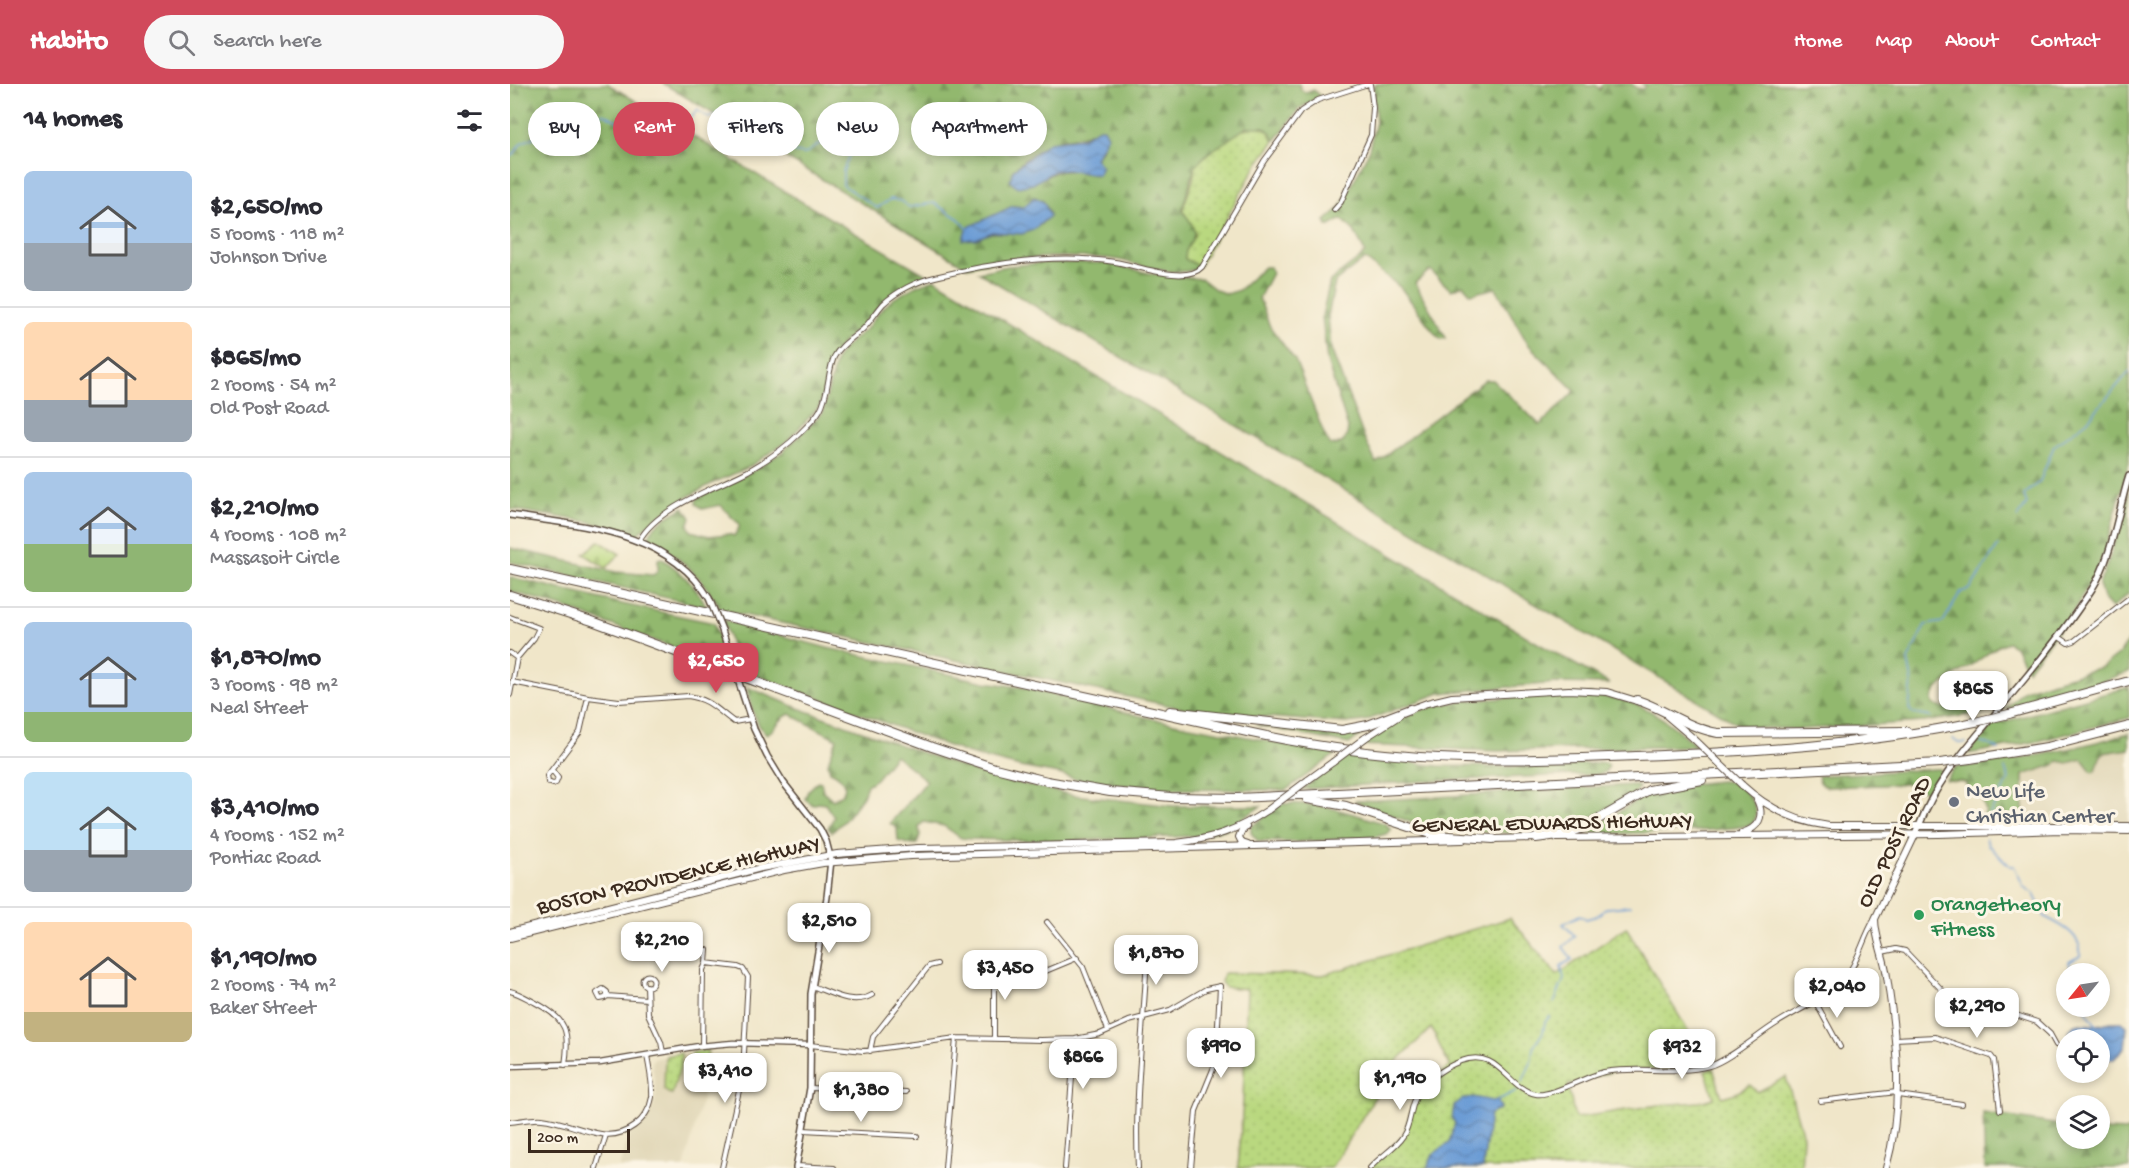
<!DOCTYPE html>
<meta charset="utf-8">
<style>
:root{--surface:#fff;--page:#f7f7f7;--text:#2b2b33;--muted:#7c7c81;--line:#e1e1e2;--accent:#d1495b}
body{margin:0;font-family:"Gochi Hand",sans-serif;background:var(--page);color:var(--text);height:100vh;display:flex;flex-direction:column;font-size:22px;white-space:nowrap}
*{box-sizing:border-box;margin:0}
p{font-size:20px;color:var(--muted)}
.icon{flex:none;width:33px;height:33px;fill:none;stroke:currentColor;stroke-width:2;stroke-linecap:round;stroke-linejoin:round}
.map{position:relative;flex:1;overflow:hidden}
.side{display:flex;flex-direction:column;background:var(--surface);width:510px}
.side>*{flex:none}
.banner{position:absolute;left:18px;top:18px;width:570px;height:54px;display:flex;gap:12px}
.needle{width:39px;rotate:240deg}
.fabs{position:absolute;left:1546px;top:879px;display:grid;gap:12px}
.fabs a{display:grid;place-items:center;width:54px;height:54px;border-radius:50%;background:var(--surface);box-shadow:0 3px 9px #0003;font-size:30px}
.scale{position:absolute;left:18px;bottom:15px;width:102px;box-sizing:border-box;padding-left:6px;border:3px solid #3b2a1e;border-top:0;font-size:16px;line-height:21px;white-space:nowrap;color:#3b2a1e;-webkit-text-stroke:4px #fcf5e5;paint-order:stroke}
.price{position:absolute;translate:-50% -51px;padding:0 14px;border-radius:12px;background:#fff;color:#222;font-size:20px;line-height:39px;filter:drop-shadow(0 2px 3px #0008)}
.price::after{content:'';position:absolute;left:50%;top:36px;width:18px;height:14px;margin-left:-9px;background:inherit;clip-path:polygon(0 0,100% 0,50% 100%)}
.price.current{background:var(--accent);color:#fff}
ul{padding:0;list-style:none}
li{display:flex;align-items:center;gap:18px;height:150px;padding:0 24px}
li+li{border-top:2px solid var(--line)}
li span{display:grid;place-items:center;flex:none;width:168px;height:120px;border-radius:9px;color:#555}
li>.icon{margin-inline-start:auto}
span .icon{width:72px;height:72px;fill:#fffc;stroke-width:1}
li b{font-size:26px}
h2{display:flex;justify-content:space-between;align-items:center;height:72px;padding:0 24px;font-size:26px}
.pill{padding:0 21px;border-radius:27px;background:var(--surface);box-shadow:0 3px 9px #0003;font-size:21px;line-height:54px}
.pill.current{background:var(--accent);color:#fff}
header{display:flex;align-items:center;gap:36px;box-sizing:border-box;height:84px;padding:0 30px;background:var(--accent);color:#fff}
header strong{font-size:28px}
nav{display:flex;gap:33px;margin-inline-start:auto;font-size:21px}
.search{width:420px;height:54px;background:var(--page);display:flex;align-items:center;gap:15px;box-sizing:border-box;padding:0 21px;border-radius:33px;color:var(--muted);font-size:22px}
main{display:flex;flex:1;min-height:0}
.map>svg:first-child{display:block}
</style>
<header>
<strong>Habito</strong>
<div class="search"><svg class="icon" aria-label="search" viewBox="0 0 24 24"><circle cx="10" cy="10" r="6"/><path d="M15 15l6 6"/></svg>Search here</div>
<nav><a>Home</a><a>Map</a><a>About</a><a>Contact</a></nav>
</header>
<main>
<section class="side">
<h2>14 homes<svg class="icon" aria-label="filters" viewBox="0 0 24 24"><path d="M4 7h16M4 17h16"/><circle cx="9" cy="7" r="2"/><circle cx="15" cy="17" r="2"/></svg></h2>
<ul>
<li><span style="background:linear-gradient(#a9c7e8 60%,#9aa5b1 0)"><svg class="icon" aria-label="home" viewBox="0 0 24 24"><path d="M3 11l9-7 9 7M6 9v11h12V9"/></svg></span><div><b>$2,650/mo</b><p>5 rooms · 118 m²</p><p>Johnson Drive</p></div></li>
<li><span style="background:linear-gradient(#ffd9b3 65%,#9aa5b1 0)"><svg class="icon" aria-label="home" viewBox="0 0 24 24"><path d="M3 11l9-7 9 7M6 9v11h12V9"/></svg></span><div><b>$865/mo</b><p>2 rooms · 54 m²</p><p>Old Post Road</p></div></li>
<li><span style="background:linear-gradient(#a9c7e8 60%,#8fb573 0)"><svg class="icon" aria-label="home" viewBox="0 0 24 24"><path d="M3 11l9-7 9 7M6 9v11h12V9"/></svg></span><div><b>$2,210/mo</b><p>4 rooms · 108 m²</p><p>Massasoit Circle</p></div></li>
<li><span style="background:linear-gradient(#a9c7e8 75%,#8fb573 0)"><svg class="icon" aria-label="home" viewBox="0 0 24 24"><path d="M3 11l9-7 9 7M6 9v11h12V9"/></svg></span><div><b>$1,870/mo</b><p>3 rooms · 98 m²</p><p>Neal Street</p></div></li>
<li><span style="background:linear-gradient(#bfe0f5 65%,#9aa5b1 0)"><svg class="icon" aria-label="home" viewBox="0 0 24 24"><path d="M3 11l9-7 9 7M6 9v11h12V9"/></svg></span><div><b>$3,410/mo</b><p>4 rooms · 152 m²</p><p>Pontiac Road</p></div></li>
<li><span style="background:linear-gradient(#ffd9b3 75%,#c2b280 0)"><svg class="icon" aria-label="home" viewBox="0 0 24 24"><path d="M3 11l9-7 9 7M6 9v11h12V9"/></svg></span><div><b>$1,190/mo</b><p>2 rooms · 74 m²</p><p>Baker Street</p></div></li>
</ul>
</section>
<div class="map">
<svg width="1619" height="1084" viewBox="0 0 1619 1084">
<defs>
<pattern id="grass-dots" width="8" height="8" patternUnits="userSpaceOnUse" patternTransform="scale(1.5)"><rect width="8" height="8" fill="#b9d87f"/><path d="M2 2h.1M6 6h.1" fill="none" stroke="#a0ba6d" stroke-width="1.8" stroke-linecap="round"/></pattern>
<pattern id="forest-firs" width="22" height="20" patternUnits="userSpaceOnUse" patternTransform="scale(1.5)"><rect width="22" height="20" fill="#92b86e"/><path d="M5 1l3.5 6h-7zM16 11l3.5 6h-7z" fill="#78965a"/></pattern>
<pattern id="cemetery-stones" width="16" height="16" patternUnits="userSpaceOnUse" patternTransform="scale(1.5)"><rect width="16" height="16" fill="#b9d87f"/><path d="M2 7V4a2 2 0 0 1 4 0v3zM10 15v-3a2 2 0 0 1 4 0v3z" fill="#a0ba6d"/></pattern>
<pattern id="park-tufts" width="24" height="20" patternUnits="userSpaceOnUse" patternTransform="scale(1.5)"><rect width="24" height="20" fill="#b9d87f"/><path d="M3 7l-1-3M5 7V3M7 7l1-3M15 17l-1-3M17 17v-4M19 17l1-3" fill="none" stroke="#a0ba6d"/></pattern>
<pattern id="water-waves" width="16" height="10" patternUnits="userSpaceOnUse" patternTransform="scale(1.5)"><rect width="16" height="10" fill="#6c9cd5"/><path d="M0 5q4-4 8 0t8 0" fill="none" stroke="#5a7fac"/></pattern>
</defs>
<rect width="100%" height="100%" fill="#fcf5e5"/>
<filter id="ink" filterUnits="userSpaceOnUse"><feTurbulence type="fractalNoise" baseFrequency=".0167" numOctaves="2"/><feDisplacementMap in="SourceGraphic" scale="12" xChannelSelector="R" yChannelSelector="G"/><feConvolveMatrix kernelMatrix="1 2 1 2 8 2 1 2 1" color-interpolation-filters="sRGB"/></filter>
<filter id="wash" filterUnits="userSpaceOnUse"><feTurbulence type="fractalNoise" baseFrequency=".008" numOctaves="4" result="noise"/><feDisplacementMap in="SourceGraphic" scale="24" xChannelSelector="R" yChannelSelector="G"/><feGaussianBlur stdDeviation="1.35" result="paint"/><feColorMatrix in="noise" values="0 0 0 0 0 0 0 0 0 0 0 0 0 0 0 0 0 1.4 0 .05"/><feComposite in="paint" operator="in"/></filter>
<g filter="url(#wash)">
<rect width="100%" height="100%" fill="#f0e6c9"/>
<path fill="#e1d7b7" d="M1617,664L1619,665V739L1520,737L1513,725V691L1544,681L1549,677L1558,679L1572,675L1582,688L1593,669Z
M199,965L201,981L198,991L174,1084H109L119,1051L133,1041L144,1022L146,1008L142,979L143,975Z"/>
<path fill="url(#grass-dots)" stroke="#7a814e" stroke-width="1.5" d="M745,42C756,43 761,47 764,58L746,82L690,181H685L675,175L674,170L685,150L672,127L683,96L685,82L697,70L729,47Z
M1000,834L1047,891L1116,843L1199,982L1105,987L1058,1001L1065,1034L1148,1021L1190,1018L1204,1014L1195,986L1203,984L1212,1013L1226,1009L1240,1001L1247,1008L1276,993L1293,1052L1291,1084H860L894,1051L904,1017L916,999L941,982C931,972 929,956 921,944L887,977L821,1084H728L733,1017L737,905L715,903L711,898L714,889L813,891Z
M171,969V980L163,1007L162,1010L158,1009L154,1005L155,975L156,972Z"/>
<path fill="url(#forest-firs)" stroke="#667146" stroke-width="1.5" fill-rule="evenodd" d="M0,0H98L282,112L418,192L390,205L378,213L351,242L331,260L321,275L309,323L275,359L239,383L203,399L179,412L149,432L126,451L80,438L0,425Z
M154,0H789L791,5L794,8L804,6L810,12L790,24L764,58L762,50L754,43H737L697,70L685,82L672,126C676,132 681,137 683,143C688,155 673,163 675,175L688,182L690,181C675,197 629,180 610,176C596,173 582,173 568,173C530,172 495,176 457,183ZM581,48L594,62L585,75L588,91C570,89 552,82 536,93L503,86C519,71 532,62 553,55C564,52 570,54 581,48ZM525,113L533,117L539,128C529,153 506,148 484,149C478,149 471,153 466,155L503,122L514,123Z
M867,0H1075L1078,2L1086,1L1090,6L1092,0H1122L1126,4L1133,5L1135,2L1132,0H1619V379L1595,466L1586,489L1562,529L1517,586L1505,562L1498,558C1483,562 1475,573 1462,581C1453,587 1443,592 1434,599C1428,603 1425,608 1422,614L1423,620C1436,631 1480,615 1496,611L1481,627L1414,638L1291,645L1232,643L468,188L498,182L532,179H596L643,190L692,195L706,206L717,210L729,206L754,183H760L762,189L749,214L760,243L785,276L814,350L820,361C833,362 837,356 838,344L817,277L812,232L820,197L849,175L855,168L844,147L832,135L820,142H817L815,137L830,124L858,69L866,38L863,2ZM855,175L891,204L926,251L931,255L936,254L905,199L920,186L941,206L953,201L961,210L986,204L1018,260L1065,307L1030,341L983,296H975L866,379L853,351L821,265L818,232L825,198Z
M425,195L1029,560L1100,600L1046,599L930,609L854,637L836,639L715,630L666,623L211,526C192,492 173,475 139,455C139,441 163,430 174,423L181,434L178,441L181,447L199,452L219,450L224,452L229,444V439C221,435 217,426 210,421L193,425L186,420L187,414L245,386L274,367L313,328L326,275L334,264L358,243L370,227L383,215L408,201Z
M1619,407V509L1602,524L1593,514L1589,501L1601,470Z
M0,464L106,488L143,491L148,487V475L151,474C171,487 186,502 197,523L0,478Z
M0,493L112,520L204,539L219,584L53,523L0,507Z
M213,536L317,564L475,598L515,604L643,635L826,670L776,706L650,705L569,696L549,690L510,683L460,670L229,585Z
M1619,556V588L1566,606L1495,625L1514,606L1592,583L1610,569Z
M237,603L291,625L468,689L516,701L563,711L663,722H751L717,745L686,752L550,757L461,755L451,754L434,742L414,738L409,742L410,751L407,760L402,761L388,757L387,744L380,739L417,697L385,671L366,695L357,701L353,712L334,737L322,748L318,744L324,733L315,720L308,719L303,721L295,715L298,707L308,697L311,698L313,707L323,716L333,709L335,703C332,695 329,690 320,687L318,680L320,673L327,655L280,630C268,634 267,646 256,650C245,640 239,617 237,603Z
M1619,603V634L1524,658L1458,670L1482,641Z
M1079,610C1088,612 1097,613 1107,615C1139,621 1163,641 1186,662L986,667L853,661C900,620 940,617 1000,614C1026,612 1052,611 1079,610Z
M746,641C782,639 817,654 852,647L854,649L839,660Z
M1619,649V665L1593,669L1590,673L1586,687L1582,688L1572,675L1558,679L1548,677L1544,681L1513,691V725L1520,737H1471L1476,727L1470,711L1459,706L1455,698L1436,696L1445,683C1505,678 1562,666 1619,649Z
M839,671L928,682L1018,683L1089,679H1096L1099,682L1095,688L1091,690L916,697L792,705Z
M1426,685H1430L1432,688L1418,709L1400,700L1318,703C1312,701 1309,699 1308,692L1317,691Z
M1211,697C1216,698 1221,697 1225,700C1238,708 1253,727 1242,740C1228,747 1094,752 1077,748L1139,709L1191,699Z
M1125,701L1129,703L1124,710L1063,743L1001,749L914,743L844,717C938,714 1031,705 1125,701Z
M772,720C808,717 842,730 876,740L881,746L876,750L865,753L783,758L748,757L741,749V743Z
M1473,1029L1544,1040L1557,1045V1054H1590V1046L1619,1047V1084H1475Z"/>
<path fill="url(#cemetery-stones)" stroke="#7a814e" stroke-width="1.5" d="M89,457L110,470L96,484L74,470Z"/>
<path fill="url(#park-tufts)" stroke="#7a814e" stroke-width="1.5" d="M197,966L198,981L195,994L180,989L182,969Z"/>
<path fill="url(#water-waves)" stroke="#54637a" stroke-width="1.5" d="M589,44H594L598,52L585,74L592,83L588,91L557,86L544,87L523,100L508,103L500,97L503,86L539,58L571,54Z
M524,113L534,118L540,132L523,146L512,150L482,148L466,155L453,156L455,148L460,142L503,122L514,123Z
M1601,938H1612L1617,942L1615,964L1604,975L1590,976V956L1559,955V947L1565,940L1587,941Z
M963,1013L983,1017L989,1015L988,1019L991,1023L989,1026L980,1030L973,1084H917L923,1070L939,1059L945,1039L942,1035L944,1021L953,1015Z"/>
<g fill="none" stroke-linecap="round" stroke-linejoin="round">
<path stroke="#6c9cd5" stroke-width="1.5" d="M0,72H3L11,59L29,51L59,55L73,28L86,36L93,29L133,51L161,38L165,27L174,29L178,33H182L187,26L199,34L216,27L220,35L240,31L249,40V49L265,58L277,55L283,68L295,70L309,60L327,56L340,69L333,87V101L367,124L381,115L391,117L399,123L424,119L449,135L458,145
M1507,434L1517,420L1514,411L1530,397L1544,362L1577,337L1619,288
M1421,633L1404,630L1399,625L1402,596L1398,576L1415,541L1433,538L1451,508L1460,505L1488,462
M1443,655L1448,659H1456
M1470,659L1478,660L1489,666
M1477,735L1499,695L1495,685
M1476,754L1478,761L1500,782H1504L1514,803L1524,810L1535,833C1551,841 1573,851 1570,872L1559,878L1562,890
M1044,919L1054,895L1051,882L1062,875L1053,863L1065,852L1053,840L1070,831L1076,835L1087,832L1096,824L1120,822
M1573,922L1586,941
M1012,998L1021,979L1023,964L1033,948L1035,938L1040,932
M988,1016L1008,1006"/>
</g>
</g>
<g filter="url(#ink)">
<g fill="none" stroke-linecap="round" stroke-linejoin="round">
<defs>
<path id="minor" d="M824,126L831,118L861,51L863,24L860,0
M129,457C147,423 206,404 238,387C257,376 274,365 289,350C297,342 305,335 310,326C319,310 317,290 324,273C330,261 343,254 353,245C361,237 366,228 373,220C387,207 407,197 425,193C481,179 548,169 605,178C626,181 676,201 692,183L754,77L791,27L808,16L858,0
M0,533L29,544L24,554L7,574L0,611
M1549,553L1558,559L1564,557L1619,514
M0,569L7,574
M2,598L78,613L109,617L178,612C200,615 207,626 224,638L241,635
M42,686L48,694L46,699L43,700L38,698L37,692L70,648L78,613
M537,838L573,883L598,946
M1372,868L1386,865L1395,867L1433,907L1447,917L1455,920H1473L1527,938L1540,950L1546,961
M196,879L228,883L233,885L238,893L233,988L212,1084
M484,879V954
M531,889L567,874
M132.5 897a5.5 5.5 0 1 1 11 0a5.5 5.5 0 1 1-11 0Z
M137,902L138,930L151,958L153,968
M302,902C321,909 343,922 362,911
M0,907C9,909 18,915 26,919C57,935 60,948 55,981
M97,912L95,914L90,915L87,909L93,905L97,908V912L137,915
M1305,917L1330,963
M1385,955L1425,953L1481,972L1484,976L1490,1026
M300,961L353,967L446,954L531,956L565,955L590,950L619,937L660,926L696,905L710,902L706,978L686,1027L681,1084
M192,962L193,886L196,879L197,866
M360,967L363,953L419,882L427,880
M300,1004L396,1008
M1388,1011L1452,1020
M1310,1017L1387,1008
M0,1038C11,1037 22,1034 32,1035C52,1037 71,1047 91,1050C115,1054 138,1037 142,1013C143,1000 139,984 137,971
M293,1046L407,1052
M286,1082L324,1084
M86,1084L96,1051
M435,1084L446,954
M555,1084L565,955
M628,1084C624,1013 634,942 637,871
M860,1084C870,1072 885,1065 893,1052C900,1042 900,1029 904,1018C910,999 933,984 951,977C989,963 997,1005 1026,1010C1040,1013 1077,992 1094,988C1129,982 1165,991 1199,982C1216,978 1248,951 1264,941C1288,925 1317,915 1336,893C1349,876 1353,854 1364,836"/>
<path id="tertiary" d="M0,982L90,979L189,962L223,959L300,961"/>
<path id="secondary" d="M0,431C71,442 157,446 199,514
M212,546L221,574
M232,608L244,645L257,672L273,698L310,745L316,757L321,776L317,813L301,910L300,1004L286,1084
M1409,742C1428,693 1457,664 1489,625C1522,587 1554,548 1582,505C1603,471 1607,430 1619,392"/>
<path id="primary" d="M898,626L917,619L942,613L1059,606L1097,608L1130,618
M1157,632L1183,654
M855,654L889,632
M798,696L823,678
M1232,701C1257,724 1285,738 1319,742H1619
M736,743L731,748L729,753L732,759L738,761
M1232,749C1249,744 1255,732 1247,716
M1047,754L1429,750L1550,746L1619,747
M981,755L1028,754
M0,848L251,784L327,770L408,764L666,759C702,755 728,746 758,726
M0,854L274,786L313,779L401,772L953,756
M1376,1084C1394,1020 1387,958 1377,893C1375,874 1365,855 1365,835L1407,747"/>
<path id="motorway" d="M0,485L742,649C812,664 882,673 954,675C1011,677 1069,674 1126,672C1241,668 1353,661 1465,638
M0,511L82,537L422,663L485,684L537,697L600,708L661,713L728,714L1430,679
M1127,616C1155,625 1178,644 1208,649L1396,647
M660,627L832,646L858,641L900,625
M1499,630L1619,597
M1460,675L1537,663L1619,642
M797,715L836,722L924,751L983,755
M1026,754L1056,750L1073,744L1139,706L1192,696"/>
</defs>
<use href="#minor" stroke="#564638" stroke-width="6"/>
<use href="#tertiary" stroke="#564638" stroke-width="7"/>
<use href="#secondary" stroke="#564638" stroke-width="8"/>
<use href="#primary" stroke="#564638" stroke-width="8"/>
<use href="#motorway" stroke="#564638" stroke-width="10"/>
<use href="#minor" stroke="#fff" stroke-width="4"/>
<use href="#tertiary" stroke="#fff" stroke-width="4.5"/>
<use href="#secondary" stroke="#fff" stroke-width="5"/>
<use href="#primary" stroke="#fff" stroke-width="6"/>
<use href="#motorway" stroke="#fff" stroke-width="8"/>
<defs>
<path id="secondary-bridge" d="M199,514L212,546
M221,574L232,608"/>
<path id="primary-bridge" d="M1183,654L1232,701
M823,678L855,654
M758,726L798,696"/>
<path id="motorway-bridge" d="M1465,638L1499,630
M1430,679L1460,675"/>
</defs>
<use href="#secondary-bridge" stroke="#564638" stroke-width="8" stroke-linecap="butt"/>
<use href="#primary-bridge" stroke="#564638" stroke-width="8" stroke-linecap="butt"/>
<use href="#motorway-bridge" stroke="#564638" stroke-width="10" stroke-linecap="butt"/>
<use href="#secondary-bridge" stroke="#fff" stroke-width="5"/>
<use href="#primary-bridge" stroke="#fff" stroke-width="6"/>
<use href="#motorway-bridge" stroke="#fff" stroke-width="8"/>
</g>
</g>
<circle fill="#6b7280" stroke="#fcf5e5" stroke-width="2" cx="1444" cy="718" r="6"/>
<circle fill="#2e9e5b" stroke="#fcf5e5" stroke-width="2" cx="1409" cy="831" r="6"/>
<g text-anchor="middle" stroke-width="6" stroke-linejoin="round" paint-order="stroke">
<g font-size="22" fill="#5b616d" stroke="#fcf5e5" text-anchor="start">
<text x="1456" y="713">New Life<tspan x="1456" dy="25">Christian Center</tspan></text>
</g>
<g font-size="22" fill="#3b2a1e" stroke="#fcf5e5">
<text transform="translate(1042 737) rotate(-1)" y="8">GENERAL EDWARDS HIGHWAY</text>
<text transform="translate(1382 757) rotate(-64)" y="8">OLD POST ROAD</text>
<text transform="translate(168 789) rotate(-13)" y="8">BOSTON PROVIDENCE HIGHWAY</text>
</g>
<g font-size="22" fill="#27864d" stroke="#fcf5e5" text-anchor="start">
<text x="1421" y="826">Orangetheory<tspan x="1421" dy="25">Fitness</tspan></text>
</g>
</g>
</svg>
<div class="fabs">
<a><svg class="needle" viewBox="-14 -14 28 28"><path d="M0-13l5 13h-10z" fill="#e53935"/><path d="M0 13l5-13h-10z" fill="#7c7c81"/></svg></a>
<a><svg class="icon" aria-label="locate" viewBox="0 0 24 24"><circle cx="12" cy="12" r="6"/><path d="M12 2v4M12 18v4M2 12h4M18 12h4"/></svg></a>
<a><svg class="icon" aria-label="layers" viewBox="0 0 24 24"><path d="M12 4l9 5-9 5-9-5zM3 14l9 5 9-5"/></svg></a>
</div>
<div class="scale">200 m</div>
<b class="price current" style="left:206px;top:610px">$2,650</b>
<b class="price" style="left:1463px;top:638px">$865</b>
<b class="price" style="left:319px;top:870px">$2,510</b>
<b class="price" style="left:152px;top:889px">$2,210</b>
<b class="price" style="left:646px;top:902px">$1,870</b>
<b class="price" style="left:495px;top:917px">$3,450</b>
<b class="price" style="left:1327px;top:935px">$2,040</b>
<b class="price" style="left:1467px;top:955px">$2,290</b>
<b class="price" style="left:711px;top:995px">$990</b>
<b class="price" style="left:1172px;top:996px">$932</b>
<b class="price" style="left:573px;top:1006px">$866</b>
<b class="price" style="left:215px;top:1020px">$3,410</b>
<b class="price" style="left:890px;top:1027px">$1,190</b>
<b class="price" style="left:351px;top:1039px">$1,380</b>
<div class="banner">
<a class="pill">Buy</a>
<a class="pill current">Rent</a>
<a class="pill">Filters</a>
<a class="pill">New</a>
<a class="pill">Apartment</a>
</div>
</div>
</main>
